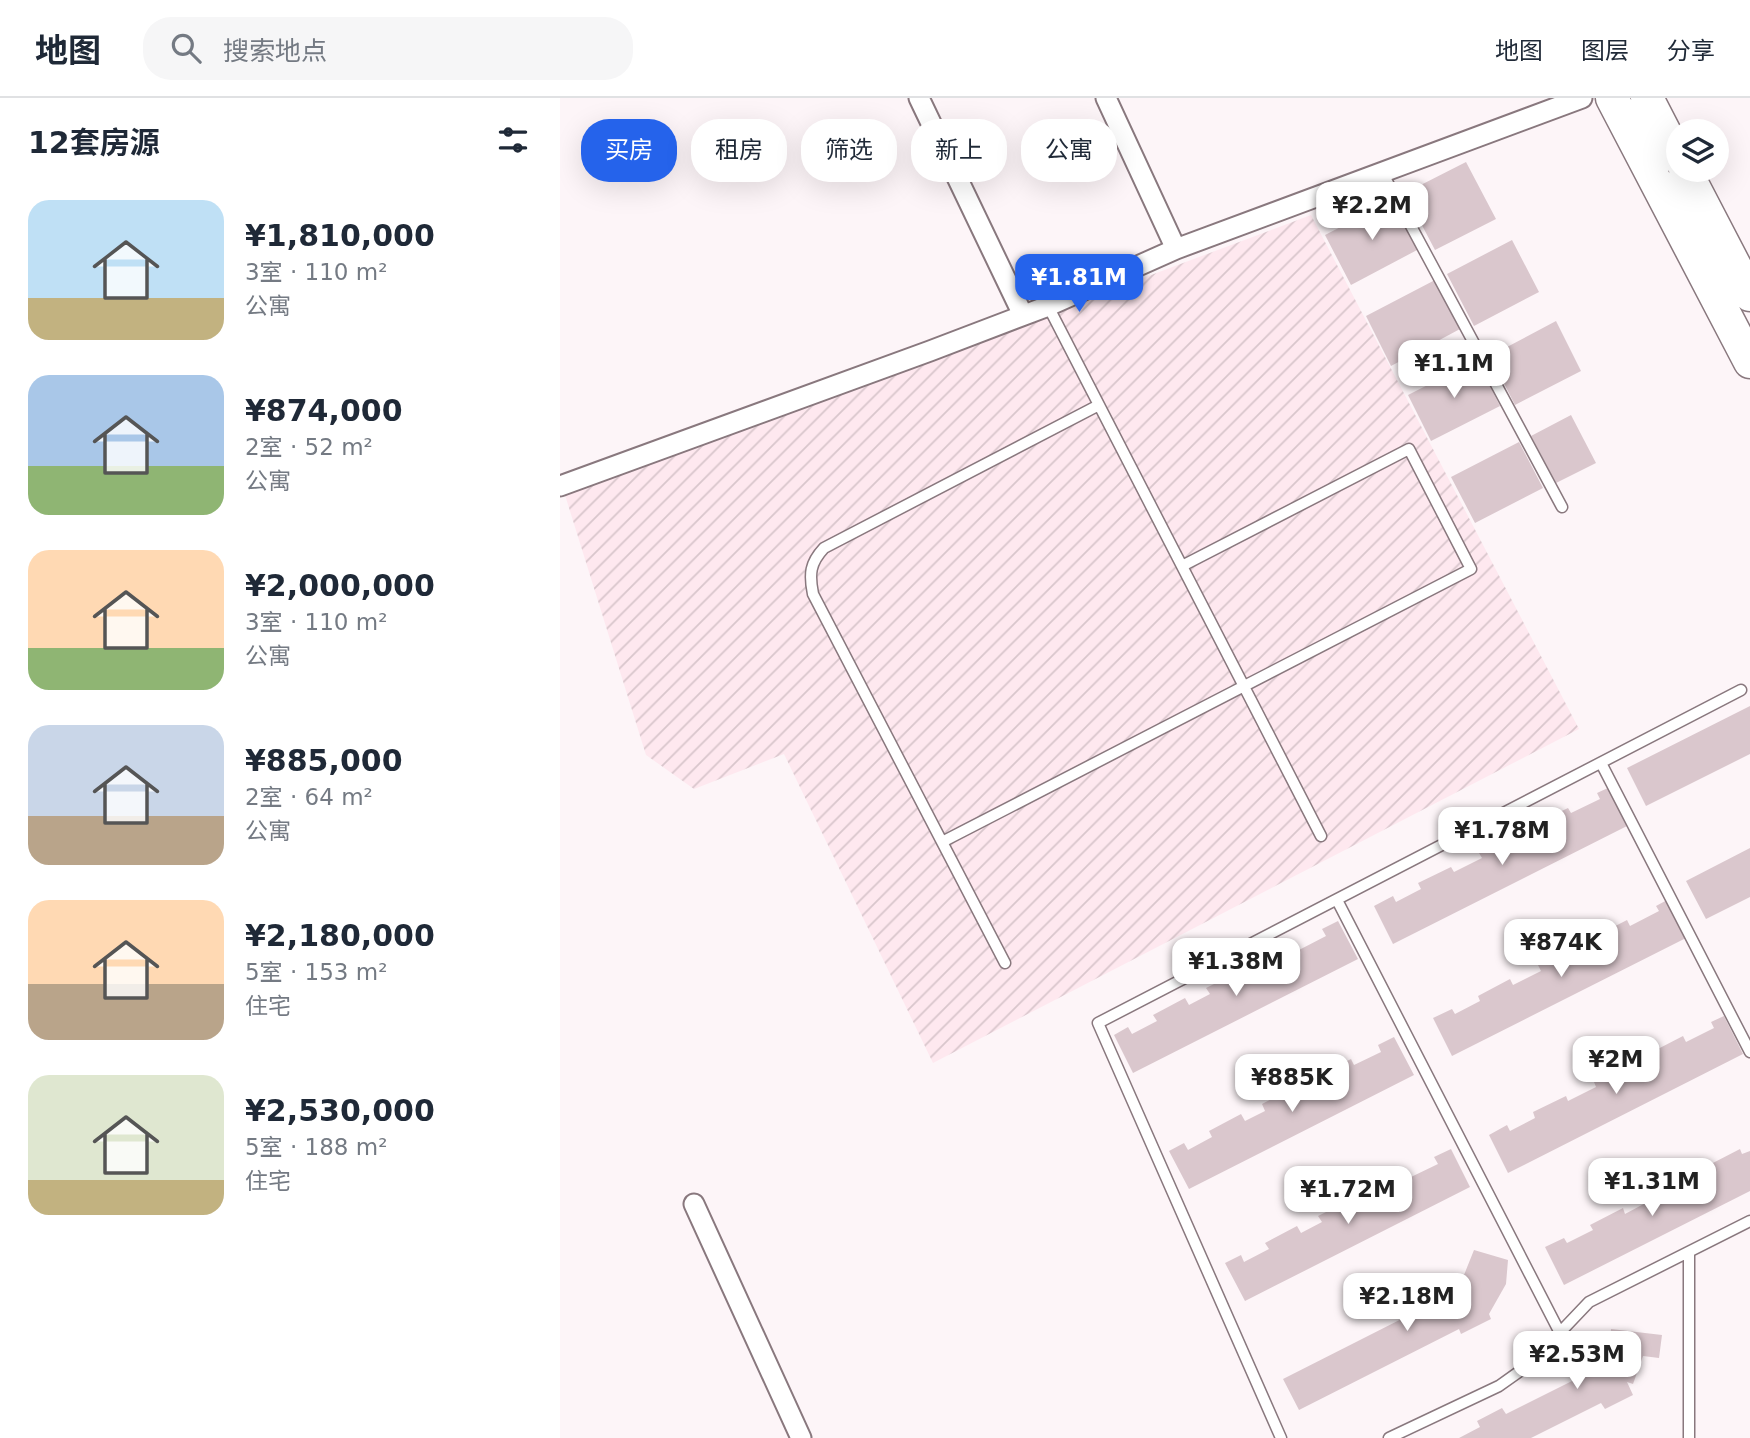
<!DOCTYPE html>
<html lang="zh">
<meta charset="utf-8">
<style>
:root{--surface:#fff;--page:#f6f6f7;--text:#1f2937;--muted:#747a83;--line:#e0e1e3;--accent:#2563eb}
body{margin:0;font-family:"DejaVu Sans","Noto Sans SC",sans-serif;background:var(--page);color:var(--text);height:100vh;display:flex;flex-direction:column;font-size:26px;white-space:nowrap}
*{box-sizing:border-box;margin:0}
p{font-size:23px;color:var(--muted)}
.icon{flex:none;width:38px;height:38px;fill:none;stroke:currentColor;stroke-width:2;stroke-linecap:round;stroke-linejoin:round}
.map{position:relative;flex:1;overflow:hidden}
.sheet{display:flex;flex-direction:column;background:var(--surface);width:560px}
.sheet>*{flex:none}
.guide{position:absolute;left:21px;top:21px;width:665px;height:63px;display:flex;gap:14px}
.controls{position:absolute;left:1106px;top:21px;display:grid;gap:14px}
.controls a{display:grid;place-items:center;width:63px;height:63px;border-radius:50%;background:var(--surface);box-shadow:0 7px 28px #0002;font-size:35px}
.price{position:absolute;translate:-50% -60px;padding:0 16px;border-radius:14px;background:#fff;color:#222;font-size:23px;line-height:46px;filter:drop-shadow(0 2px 4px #0008)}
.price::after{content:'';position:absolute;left:50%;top:42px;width:21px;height:16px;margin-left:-10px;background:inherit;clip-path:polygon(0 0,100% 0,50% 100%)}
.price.current{background:var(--accent);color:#fff}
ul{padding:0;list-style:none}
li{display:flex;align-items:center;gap:21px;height:175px;padding:0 28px}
li span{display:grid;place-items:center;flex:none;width:196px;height:140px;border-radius:21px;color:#555}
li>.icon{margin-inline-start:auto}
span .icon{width:84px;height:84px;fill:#fffc;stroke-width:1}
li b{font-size:30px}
h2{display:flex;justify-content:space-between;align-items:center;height:84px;padding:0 28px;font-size:30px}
.chip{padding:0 24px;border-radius:28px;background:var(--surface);box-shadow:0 7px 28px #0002;font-size:24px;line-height:63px}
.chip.current{background:var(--accent);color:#fff}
header{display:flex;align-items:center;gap:42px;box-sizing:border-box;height:98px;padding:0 35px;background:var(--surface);border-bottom:2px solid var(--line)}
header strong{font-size:33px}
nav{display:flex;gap:38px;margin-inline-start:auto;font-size:24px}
.search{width:490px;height:63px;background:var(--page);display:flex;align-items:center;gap:18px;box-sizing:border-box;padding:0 24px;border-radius:28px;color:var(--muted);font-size:26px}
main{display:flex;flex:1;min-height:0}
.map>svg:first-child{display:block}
</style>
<header>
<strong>地图</strong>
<div class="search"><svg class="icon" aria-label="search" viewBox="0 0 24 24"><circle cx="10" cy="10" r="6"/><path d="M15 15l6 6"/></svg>搜索地点</div>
<nav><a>地图</a><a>图层</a><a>分享</a></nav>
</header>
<main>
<section class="sheet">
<h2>12套房源<svg class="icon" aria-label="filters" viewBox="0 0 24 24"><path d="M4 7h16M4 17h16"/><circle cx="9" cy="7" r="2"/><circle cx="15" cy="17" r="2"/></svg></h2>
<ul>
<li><span style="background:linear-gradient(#bfe0f5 70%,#c2b280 0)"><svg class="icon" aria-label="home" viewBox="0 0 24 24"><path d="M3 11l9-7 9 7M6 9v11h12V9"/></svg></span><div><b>¥1,810,000</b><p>3室 · 110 m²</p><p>公寓</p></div></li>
<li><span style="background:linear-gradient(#a9c7e8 65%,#8fb573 0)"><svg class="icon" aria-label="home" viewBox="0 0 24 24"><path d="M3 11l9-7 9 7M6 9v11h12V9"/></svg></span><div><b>¥874,000</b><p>2室 · 52 m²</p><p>公寓</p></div></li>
<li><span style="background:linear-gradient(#ffd9b3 70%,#8fb573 0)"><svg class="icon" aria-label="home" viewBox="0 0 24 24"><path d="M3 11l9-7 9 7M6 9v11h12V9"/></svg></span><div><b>¥2,000,000</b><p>3室 · 110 m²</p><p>公寓</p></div></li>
<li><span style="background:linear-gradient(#c9d6e8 65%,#b9a48a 0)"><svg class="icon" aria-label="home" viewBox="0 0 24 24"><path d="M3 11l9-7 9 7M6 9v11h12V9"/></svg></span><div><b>¥885,000</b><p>2室 · 64 m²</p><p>公寓</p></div></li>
<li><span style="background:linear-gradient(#ffd9b3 60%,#b9a48a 0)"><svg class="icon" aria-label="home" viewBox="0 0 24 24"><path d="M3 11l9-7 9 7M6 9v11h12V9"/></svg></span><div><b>¥2,180,000</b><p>5室 · 153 m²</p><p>住宅</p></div></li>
<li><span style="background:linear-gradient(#dfe7d0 75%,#c2b280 0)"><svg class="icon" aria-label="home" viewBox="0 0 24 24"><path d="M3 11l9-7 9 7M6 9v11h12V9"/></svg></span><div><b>¥2,530,000</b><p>5室 · 188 m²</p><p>住宅</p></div></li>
</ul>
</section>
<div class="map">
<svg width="1190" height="1340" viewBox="0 0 1190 1340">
<defs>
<pattern id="industrial-furrows" width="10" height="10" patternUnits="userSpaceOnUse" patternTransform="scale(1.75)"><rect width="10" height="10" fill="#fee8ef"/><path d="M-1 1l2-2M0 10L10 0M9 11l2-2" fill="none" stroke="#d9c6cc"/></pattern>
</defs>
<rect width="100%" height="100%" fill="#fdf5f8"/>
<path fill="url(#industrial-furrows)" d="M751,117L1019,631L373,965L224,656L134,691L86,657L5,397Z"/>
<path fill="#dac7cd" d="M906,64L936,121L875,152L845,95Z
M833,102L859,151L791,187L765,137Z
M952,142L979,194L914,228L887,176Z
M875,182L900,231L831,268L806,218Z
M996,223L1021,273L955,307L930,258Z
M917,262L940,308L871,343L848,297Z
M1011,317L1036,365L996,385L971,338Z
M959,344L983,390L915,425L891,379Z
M1190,608V656L1086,708L1067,670Z
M1050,689L1069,727L833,846L814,808L833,798L836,804L861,791L858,785L891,769L894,774L922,760L919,755L949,740L951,745L980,731L977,725L1008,710L1011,715L1040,701L1037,695Z
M1190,750V799L1146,821L1126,783Z
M1109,801L1128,839L892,958L873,920L892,911L895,916L920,903L918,898L950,881L953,887L981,873L978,867L1008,852L1011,858L1039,843L1036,838L1067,822L1070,828L1099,813L1096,808Z
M778,823L798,861L573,975L554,937L568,929L572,936L597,923L593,917L625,900L629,907L650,896L646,890L678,874L681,880L708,867L705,860L735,845L739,852L766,838L762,831Z
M1164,918L1183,956L948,1075L929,1037L947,1027L950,1033L975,1020L973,1014L1006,998L1008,1003L1036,989L1034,984L1063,969L1066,974L1095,959L1092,954L1123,938L1126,944L1154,930L1151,924Z
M834,939L854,977L629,1091L609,1053L624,1045L628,1052L652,1039L649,1033L681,1016L685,1023L705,1013L702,1006L733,990L736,997L764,983L761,976L791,961L794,967L821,954L818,947Z
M891,1051L910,1089L685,1203L665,1165L681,1157L684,1164L709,1151L705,1145L737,1128L741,1135L762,1124L758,1118L790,1102L793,1108L820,1095L817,1088L847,1073L851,1079L878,1066L874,1059Z
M1180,1051L1182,1056L1190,1053V1093L1004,1187L985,1149L1004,1140L1007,1145L1033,1132L1030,1127L1063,1110L1065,1116L1093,1101L1091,1096L1120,1081L1123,1086L1151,1072L1149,1067Z
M914,1152L948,1162L946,1186L929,1216L931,1221L901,1236L899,1231L739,1312L723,1281L877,1203L894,1190L904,1177Z
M1051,1231L1102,1237L1099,1260L1083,1258L1073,1286L1067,1284L1073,1297L1045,1311L1041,1305L971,1340H899L920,1329L917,1323L942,1310L946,1316L1024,1277L1020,1270L1042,1259L1045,1266L1055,1261L1058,1255L1049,1254Z"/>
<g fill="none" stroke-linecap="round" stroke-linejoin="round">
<defs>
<path id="lane" d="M822,74L1002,409
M488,208L761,738
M1041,665L1190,954
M382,744L911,471L849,351L622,468
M777,802L1000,1235
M445,865L253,496C249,476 250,465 264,450L539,307
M721,1340L538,925L1181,592
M829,1340L939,1288L970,1266L1029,1204L1190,1123
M1129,1340V1154"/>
<path id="street" d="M359,0L463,217
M546,0L616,151
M0,388L370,253L488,208L616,151L1022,0
M134,1106L241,1340"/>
<path id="primary" d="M1052,0L1190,264
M1087,0L1118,60
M1125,72L1190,197"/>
</defs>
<use href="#lane" stroke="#89787e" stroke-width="13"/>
<use href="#street" stroke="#89787e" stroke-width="23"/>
<use href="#primary" stroke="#89787e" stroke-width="35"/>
<use href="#lane" stroke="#fff" stroke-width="10"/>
<use href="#street" stroke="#fff" stroke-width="19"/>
<use href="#primary" stroke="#fff" stroke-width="32"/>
</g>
</svg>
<div class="controls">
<a><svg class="icon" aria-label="layers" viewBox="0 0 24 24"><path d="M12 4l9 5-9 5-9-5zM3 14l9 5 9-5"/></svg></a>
</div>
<b class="price" style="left:812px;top:144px">¥2.2M</b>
<b class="price current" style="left:519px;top:216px">¥1.81M</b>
<b class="price" style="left:894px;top:302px">¥1.1M</b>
<b class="price" style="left:942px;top:769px">¥1.78M</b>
<b class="price" style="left:1001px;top:881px">¥874K</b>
<b class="price" style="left:676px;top:900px">¥1.38M</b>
<b class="price" style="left:1056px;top:998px">¥2M</b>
<b class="price" style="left:732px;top:1016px">¥885K</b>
<b class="price" style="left:1092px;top:1120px">¥1.31M</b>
<b class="price" style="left:788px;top:1128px">¥1.72M</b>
<b class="price" style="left:847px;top:1235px">¥2.18M</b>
<b class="price" style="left:1017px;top:1293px">¥2.53M</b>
<div class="guide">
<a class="chip current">买房</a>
<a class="chip">租房</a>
<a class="chip">筛选</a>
<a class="chip">新上</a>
<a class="chip">公寓</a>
</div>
</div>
</main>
